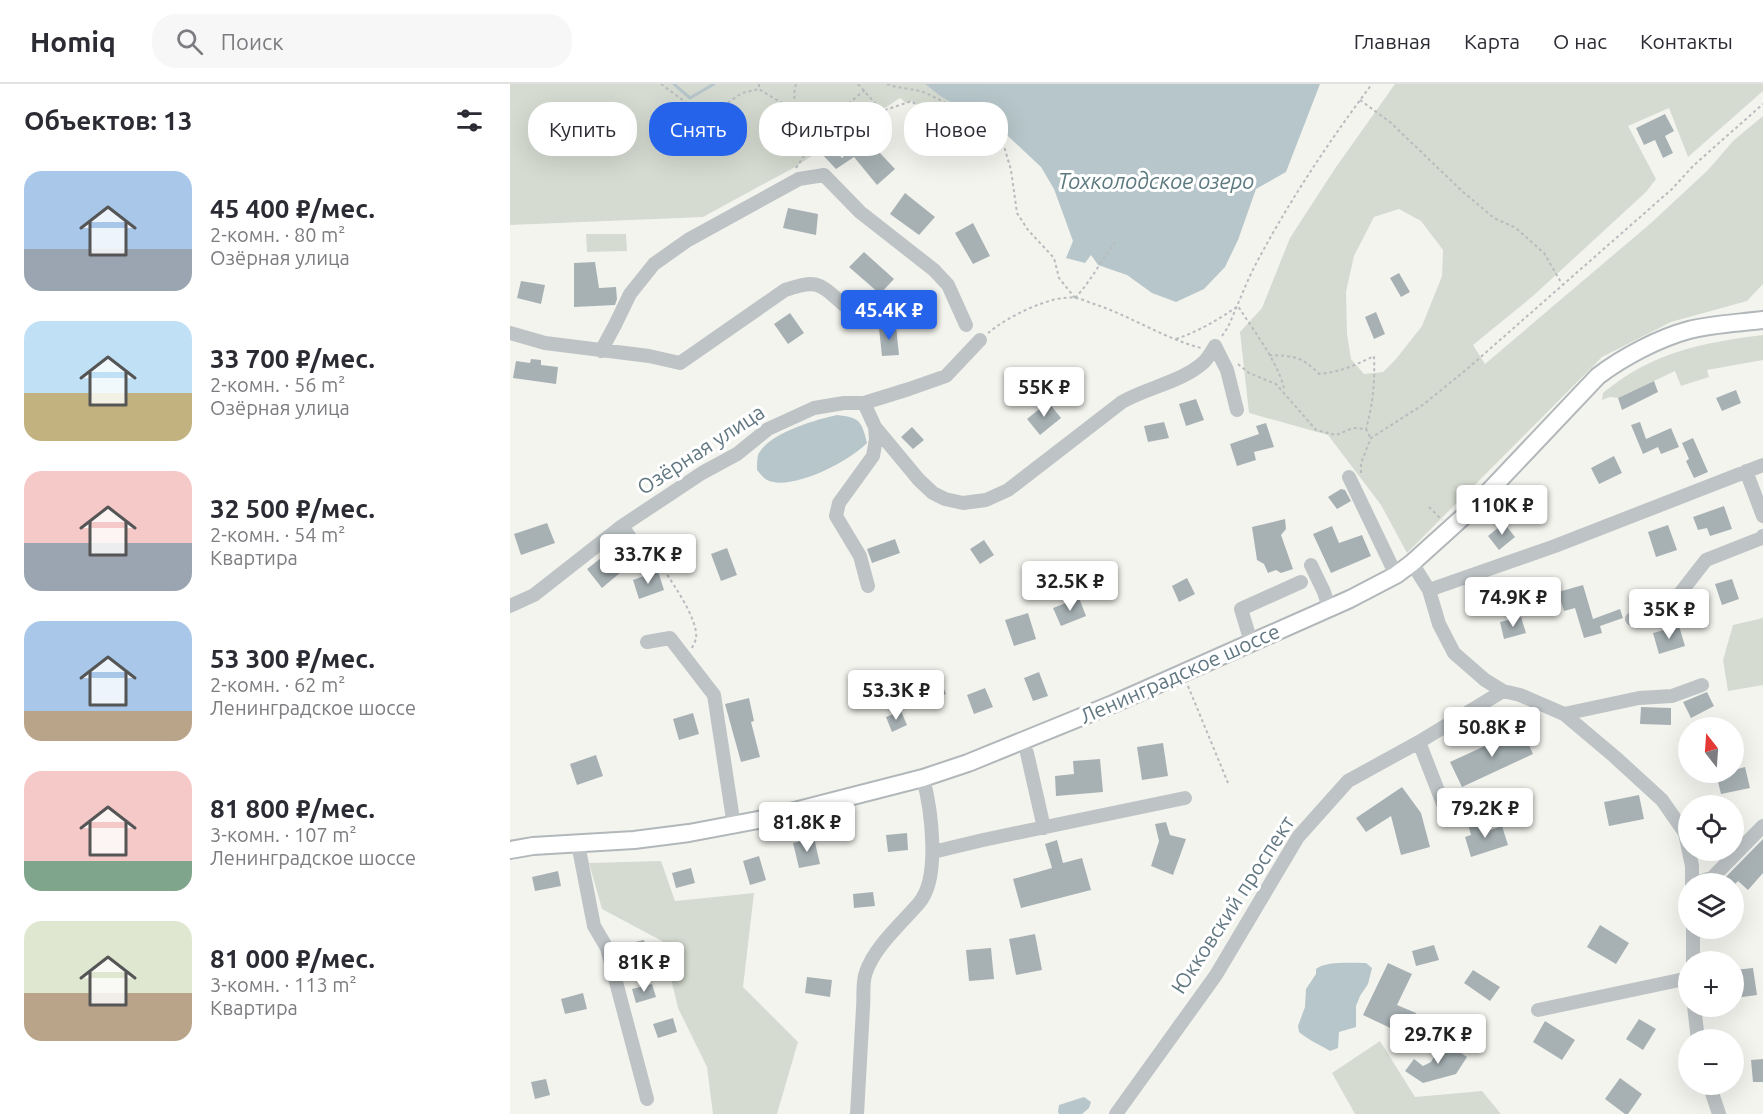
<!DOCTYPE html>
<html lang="ru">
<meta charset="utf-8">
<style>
:root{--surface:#fff;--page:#f7f7f7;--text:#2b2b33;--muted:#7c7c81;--line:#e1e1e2;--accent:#2563eb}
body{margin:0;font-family:Ubuntu,sans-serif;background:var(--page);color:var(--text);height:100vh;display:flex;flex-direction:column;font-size:22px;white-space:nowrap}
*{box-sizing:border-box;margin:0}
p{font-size:20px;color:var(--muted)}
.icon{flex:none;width:33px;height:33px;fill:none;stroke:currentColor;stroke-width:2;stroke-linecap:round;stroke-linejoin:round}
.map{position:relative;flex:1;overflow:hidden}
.details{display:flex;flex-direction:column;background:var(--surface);width:510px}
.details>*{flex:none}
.hud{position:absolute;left:18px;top:18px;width:570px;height:54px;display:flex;gap:12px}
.needle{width:39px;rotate:343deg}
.tools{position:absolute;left:1168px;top:633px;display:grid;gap:12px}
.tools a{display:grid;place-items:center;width:66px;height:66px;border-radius:50%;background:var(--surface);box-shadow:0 6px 24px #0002;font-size:30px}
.price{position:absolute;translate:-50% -51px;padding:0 14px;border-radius:6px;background:#fff;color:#222;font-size:20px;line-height:39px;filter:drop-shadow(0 2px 3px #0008)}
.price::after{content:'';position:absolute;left:50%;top:36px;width:18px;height:14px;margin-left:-9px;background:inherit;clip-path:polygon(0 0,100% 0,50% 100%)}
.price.on{background:var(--accent);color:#fff}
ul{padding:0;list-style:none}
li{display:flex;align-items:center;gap:18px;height:150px;padding:0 24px}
li span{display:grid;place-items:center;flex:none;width:168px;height:120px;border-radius:18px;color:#555}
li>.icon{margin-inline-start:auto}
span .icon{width:72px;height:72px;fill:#fffc;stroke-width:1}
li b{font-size:26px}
h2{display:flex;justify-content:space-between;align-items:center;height:72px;padding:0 24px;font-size:26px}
.chip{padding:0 21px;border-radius:24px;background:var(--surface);box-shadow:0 6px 24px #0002;font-size:21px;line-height:54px}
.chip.on{background:var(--accent);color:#fff}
header{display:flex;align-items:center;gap:36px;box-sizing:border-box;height:84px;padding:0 30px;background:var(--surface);border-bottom:2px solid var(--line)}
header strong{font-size:28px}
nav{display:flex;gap:33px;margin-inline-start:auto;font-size:21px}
.search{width:420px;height:54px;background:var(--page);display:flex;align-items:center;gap:15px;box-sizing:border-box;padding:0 21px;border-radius:24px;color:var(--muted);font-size:22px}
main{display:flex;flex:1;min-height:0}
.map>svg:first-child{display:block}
</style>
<header>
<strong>Homiq</strong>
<div class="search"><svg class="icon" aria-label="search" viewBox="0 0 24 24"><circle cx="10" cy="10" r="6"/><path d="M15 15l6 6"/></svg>Поиск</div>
<nav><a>Главная</a><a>Карта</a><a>О нас</a><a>Контакты</a></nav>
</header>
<main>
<section class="details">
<h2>Объектов: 13<svg class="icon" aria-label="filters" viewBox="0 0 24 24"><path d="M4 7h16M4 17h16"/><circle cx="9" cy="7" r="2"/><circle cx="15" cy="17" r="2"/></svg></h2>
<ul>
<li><span style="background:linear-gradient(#a9c7e8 65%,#9aa5b1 0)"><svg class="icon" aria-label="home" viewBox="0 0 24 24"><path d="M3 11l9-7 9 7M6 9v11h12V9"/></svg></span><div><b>45 400 ₽/мес.</b><p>2-комн. · 80 m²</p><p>Озёрная улица</p></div></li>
<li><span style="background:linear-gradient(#bfe0f5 60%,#c2b280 0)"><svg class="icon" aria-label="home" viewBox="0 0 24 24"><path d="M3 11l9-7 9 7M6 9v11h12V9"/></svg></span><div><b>33 700 ₽/мес.</b><p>2-комн. · 56 m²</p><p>Озёрная улица</p></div></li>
<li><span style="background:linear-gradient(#f6c9c9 60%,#9aa5b1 0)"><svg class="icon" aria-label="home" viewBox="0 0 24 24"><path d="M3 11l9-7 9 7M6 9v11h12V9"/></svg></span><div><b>32 500 ₽/мес.</b><p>2-комн. · 54 m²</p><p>Квартира</p></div></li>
<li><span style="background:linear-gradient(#a9c7e8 75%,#b9a48a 0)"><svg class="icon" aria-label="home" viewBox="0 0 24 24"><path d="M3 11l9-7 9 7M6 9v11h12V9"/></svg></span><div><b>53 300 ₽/мес.</b><p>2-комн. · 62 m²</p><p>Ленинградское шоссе</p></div></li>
<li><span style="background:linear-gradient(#f6c9c9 75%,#7fa58c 0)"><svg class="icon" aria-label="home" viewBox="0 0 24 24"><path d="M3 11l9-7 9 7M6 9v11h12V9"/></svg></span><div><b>81 800 ₽/мес.</b><p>3-комн. · 107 m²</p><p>Ленинградское шоссе</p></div></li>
<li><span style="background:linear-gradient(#dfe7d0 60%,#b9a48a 0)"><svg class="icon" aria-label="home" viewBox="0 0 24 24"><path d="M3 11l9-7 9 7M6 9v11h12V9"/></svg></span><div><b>81 000 ₽/мес.</b><p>3-комн. · 113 m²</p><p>Квартира</p></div></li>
</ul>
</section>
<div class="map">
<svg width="1253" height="1030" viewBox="0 0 1253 1030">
<rect width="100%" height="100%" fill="#f4f4ef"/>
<path fill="#d5dbd0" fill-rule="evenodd" d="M0,0H415L430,12L447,22L432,30L413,28L403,17L396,19L390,14L285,83L193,133L0,141Z
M885,0H1253V7L1178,73L1159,24L1118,42L1146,95L1136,108L1023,212L963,261L975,280L1141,139L1198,86L1223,57L1253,32V200L1237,217L1161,238L1092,273L897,469L871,421L818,351L739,329L730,248L752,224L780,154L824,86ZM889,125L911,137L933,166L932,192L912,242L886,275L873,288L854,290L841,275L837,250L836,208L844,172L864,133Z
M76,150H116L117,167L77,168Z
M1253,251V276L1197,286L1199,293L1171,302L1165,287L1108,314L1100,313L1092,316L1093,309C1143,268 1190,259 1253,251Z
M1253,534V601L1218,607L1213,576L1223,541Z
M151,777L165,817L244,809L233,903L288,958L267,1030H203L197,983L168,924L152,857L92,825L79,779Z
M870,957L905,1013L972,1007L991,1030H845L822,989Z"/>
<path fill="#b7c6ca" d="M415,0H810L776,88L746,105L728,156L715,183L694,205L666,218L642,209L617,191L588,181L581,171L575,179L556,174L563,157L544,105L531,83L499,53L430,12Z
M327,331C349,333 352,337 357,359C340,377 281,408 257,396C253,394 249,388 247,386C247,381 247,375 248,371C258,349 305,336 327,331Z
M856,879L862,884L858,900L850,912L846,922V943L829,948L828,964L820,967C809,960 798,956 789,948L788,942L795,923L796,905L806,890V885C815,877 843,879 856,879Z
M574,1013L581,1018L579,1024L572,1030H549L548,1028L549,1021Z"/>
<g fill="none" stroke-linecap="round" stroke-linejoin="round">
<path stroke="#b7c6ca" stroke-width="3" d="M164,0L180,14L204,0"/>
</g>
<path fill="#a7b1b4" d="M1155,30L1164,47L1155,52L1163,69L1153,74L1145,56L1134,61L1126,44Z
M354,52L385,85L367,101L344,73L326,85L310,68L320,60L332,74Z
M395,109L425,133L409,151L380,130Z
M278,124L308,130L306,151L273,144Z
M463,139L480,172L463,180L445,149Z
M354,168L384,195L370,210L339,183Z
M85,178L89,204L106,203L107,215L105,221L64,223V179Z
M889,189L900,208L891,213L880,194Z
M11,197L35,201L31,220L7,214Z
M866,228L875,250L864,255L855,233Z
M280,229L294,249L278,260L264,240Z
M386,242L389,271L372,272L369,244Z
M21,275L31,276V281L48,283L46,300L3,294L6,277L20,279Z
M1144,297L1148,308L1112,326L1108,314Z
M1226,306L1231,319L1212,327L1206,314Z
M686,315L694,336L676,342L669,320Z
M538,318L551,334L530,351L517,335Z
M654,338L659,354L638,358L634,342Z
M1130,338L1136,355L1161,344L1169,363L1151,370L1148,363L1133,370L1121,341Z
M756,339L764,363L744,368L746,376L727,382L720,360L749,350L746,342Z
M402,343L414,356L403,365L391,353Z
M1183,354L1198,388L1184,394L1176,377L1179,375L1172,359Z
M1104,372L1112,389L1089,400L1081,384Z
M831,405L835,406L841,417L827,425L818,413Z
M1214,422L1222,445L1200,452L1197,444L1188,446L1183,433Z
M775,435L776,445L771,451L783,485L771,489L766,486L758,489L754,480L747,476L742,443Z
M37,439L45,459L11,471L4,450Z
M994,439L1005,453L989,466L978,452Z
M1158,441L1167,466L1146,473L1138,448Z
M822,442L829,459L852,451L861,472L821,489L803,450Z
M385,455L390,469L362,479L357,465Z
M474,456L484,471L470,480L460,465Z
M110,459L124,477L92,504L77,485Z
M217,464L227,491L211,497L201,470Z
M148,487L154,506L129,515L123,496Z
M677,494L685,510L669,518L662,502Z
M1222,495L1229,515L1212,521L1205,500Z
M1073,501L1083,535L1110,525L1113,534L1090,542L1092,549L1074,554L1065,524L1054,527L1048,508Z
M569,514L576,532L551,542L543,524Z
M518,529L526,555L504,562L495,536Z
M1011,533L1016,549L994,555L990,538Z
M1169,542L1175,562L1149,570L1143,549Z
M529,588L538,612L523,617L514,594Z
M428,590L436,610L418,617L410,597Z
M475,604L483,623L464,630L457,611Z
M1197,608L1204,622L1181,634L1173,618Z
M239,614L244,637L241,638L250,673L231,678L215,620Z
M1131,623L1161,624V641L1130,640Z
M391,627L397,641L382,648L376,633Z
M183,629L189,650L169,656L163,635Z
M1012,645L1023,670L952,703L940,678Z
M653,659L658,692L632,696L627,663Z
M86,671L93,692L67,701L60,680Z
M590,675L593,708L546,712L545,692L564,690L563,677Z
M1235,683L1240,704L1211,710L1206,690L1224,688V686Z
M892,703L911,729L920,763L891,771L881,732L856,748L846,734Z
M1129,711L1134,735L1099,742L1094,718Z
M971,736L975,748L992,742L998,761L961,773L955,753L961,751L958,740Z
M656,738L660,751L676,755L663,791L641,782L649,757L645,740Z
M397,749L398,766L378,768L376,751Z
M304,754L310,780L289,784L283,759Z
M1253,755V789L1238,806L1228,797L1225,800H1209Z
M547,756L553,779L572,774L581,806L511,824L503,795L542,784L535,760Z
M249,772L256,796L240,801L233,777Z
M181,784L185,799L166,804L162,789Z
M48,787L51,802L25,807L22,793Z
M363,808L365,822L344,824L343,810Z
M1090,841L1119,859L1106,880L1077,863Z
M525,850L532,886L506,891L499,855Z
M134,856L138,871L115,876L112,861Z
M924,861L929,876L906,882L902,867Z
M481,864L484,895L459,897L456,866Z
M878,879L902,890L887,921L906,929L895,951L853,931Z
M1243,884L1247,911L1225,914L1224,886Z
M963,886L990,903L980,917L954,899Z
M297,893L322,896L320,913L295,909Z
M142,900L146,913L126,919L122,905Z
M73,909L77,925L55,930L51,915Z
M163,934L167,948L148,954L143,940Z
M1129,935L1146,945L1133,966L1116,955Z
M1035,937L1065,956L1052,976L1023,958Z
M933,957L957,973L946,990L913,999L895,987L904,975L913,982L921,978Z
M1253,975V998H1243L1241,976Z
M1110,994L1132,1010L1118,1030H1115L1095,1015Z
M36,995L40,1011L25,1015L21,998Z"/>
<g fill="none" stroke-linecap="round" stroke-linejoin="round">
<defs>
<path id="major" d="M0,766L23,762L124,756L179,749L253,735L413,694L458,679L603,620L840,515L886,491L902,479L964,423L1088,292C1113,273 1149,254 1179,246C1203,240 1229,239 1253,236"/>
</defs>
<use href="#major" stroke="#b2b7ba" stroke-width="20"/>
<path stroke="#b8bcbe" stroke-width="2" stroke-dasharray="3 3" stroke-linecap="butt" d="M151,0L186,26L206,27L232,9L249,5
M249,0V5L265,15L286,25
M286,0C280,20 292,34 297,52C298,56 298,62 298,67
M348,0L372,27
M377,0C388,5 402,4 413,8C426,13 453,28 462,37
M850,16L880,38L952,107L984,134L1006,144L1034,169L1052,200
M332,48L372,27L402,17L413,29L440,33L470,41L493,59L501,86L507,129L518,146L544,174L549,194L565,214
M286,84L318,36L355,6
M565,214C581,197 591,177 605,158
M478,249C497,233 542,210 566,214C572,215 578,218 584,220C621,232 653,254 691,264
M712,252L718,243C728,221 736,198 748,176C781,114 820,56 862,0
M666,255C689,247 708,236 728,222C745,249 767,276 775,307
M759,271C783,272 792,272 809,290C830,288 846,281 864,272C865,298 863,320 856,345
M728,280L739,289L766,300L806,346L826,351L843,344L856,345L860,353
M851,389V379L861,354L914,320L957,285L1162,105L1184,81L1253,20
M919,423L932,436
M154,486C164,501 189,537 186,555C185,558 183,561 182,564
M678,602L718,699"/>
<path stroke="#bec4c6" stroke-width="14" d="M0,249L35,259L139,272L170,279L275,206C308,195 309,199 334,221
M705,262L717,286L727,326
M91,267L105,241L120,210L144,180L178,156L289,95L314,91L350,128L424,186L438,201L456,241
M354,319L365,343L409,396L423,409L435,415L453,419L476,416L498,406L612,318C638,303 672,298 694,278C699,273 702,267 705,262
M1236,387L1253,432
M839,393L886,491
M112,442L136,477H149
M902,479L919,506L929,540L944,569L975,596L993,607L1010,611L1054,630L1105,673L1152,716L1175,749L1182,782V800
M801,481L814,508L819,524
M358,502L350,472L326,432L329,419L363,372L366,355L365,343
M919,506L1045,462L1253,381
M0,522L24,511L112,442L192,389L227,370L258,345L304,324L334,319H354L399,305L436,292L470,256
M1122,535L1161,521L1196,476L1239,459L1252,454L1253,452
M137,558L160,554L204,611L224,742
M741,558L731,525L791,498
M1054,630L1129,614L1162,612L1192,601
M909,658L937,730
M517,669L534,744
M68,760L84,842L97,864L137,1015
M423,768L473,756L675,714
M1185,800L1203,793L1253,742
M1183,844V878
M1184,922L1188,956
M1028,926L1179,894
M1199,1000L1209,1030
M347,1030C349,995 351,960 353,924C354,913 352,898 356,888C365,862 392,839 409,819C431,794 421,724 413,694
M606,1030L706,891L788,753L838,697L909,658L993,607"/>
<use href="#major" stroke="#fff" stroke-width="16"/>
</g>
<g text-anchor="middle" stroke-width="6" stroke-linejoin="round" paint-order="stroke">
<g font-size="21" fill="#617782" stroke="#fff">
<text transform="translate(191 366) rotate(-33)" y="7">Озёрная улица</text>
<text transform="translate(670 590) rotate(-24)" y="7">Ленинградское шоссе</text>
<text transform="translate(723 821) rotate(-57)" y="7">Юкковский проспект</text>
</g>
<g font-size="22" font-style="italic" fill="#5c7a80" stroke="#fff">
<text x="646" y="105">Тохколодское озеро</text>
</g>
</g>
</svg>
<div class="tools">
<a><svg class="needle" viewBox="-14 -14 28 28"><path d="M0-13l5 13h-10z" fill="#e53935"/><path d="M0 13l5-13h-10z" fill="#7c7c81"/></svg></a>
<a><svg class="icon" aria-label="locate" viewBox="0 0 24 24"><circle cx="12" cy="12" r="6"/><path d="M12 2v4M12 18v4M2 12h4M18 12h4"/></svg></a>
<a><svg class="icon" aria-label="layers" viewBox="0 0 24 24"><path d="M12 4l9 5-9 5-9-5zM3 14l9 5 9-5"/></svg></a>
<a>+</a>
<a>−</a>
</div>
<b class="price on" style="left:379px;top:257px">45.4K ₽</b>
<b class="price" style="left:534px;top:334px">55K ₽</b>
<b class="price" style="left:992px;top:452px">110K ₽</b>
<b class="price" style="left:138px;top:501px">33.7K ₽</b>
<b class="price" style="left:560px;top:528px">32.5K ₽</b>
<b class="price" style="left:1003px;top:544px">74.9K ₽</b>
<b class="price" style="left:1159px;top:556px">35K ₽</b>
<b class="price" style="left:386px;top:637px">53.3K ₽</b>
<b class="price" style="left:982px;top:674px">50.8K ₽</b>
<b class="price" style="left:975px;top:755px">79.2K ₽</b>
<b class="price" style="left:297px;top:769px">81.8K ₽</b>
<b class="price" style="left:134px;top:909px">81K ₽</b>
<b class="price" style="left:928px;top:981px">29.7K ₽</b>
<div class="hud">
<a class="chip">Купить</a>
<a class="chip on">Снять</a>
<a class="chip">Фильтры</a>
<a class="chip">Новое</a>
</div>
</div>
</main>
